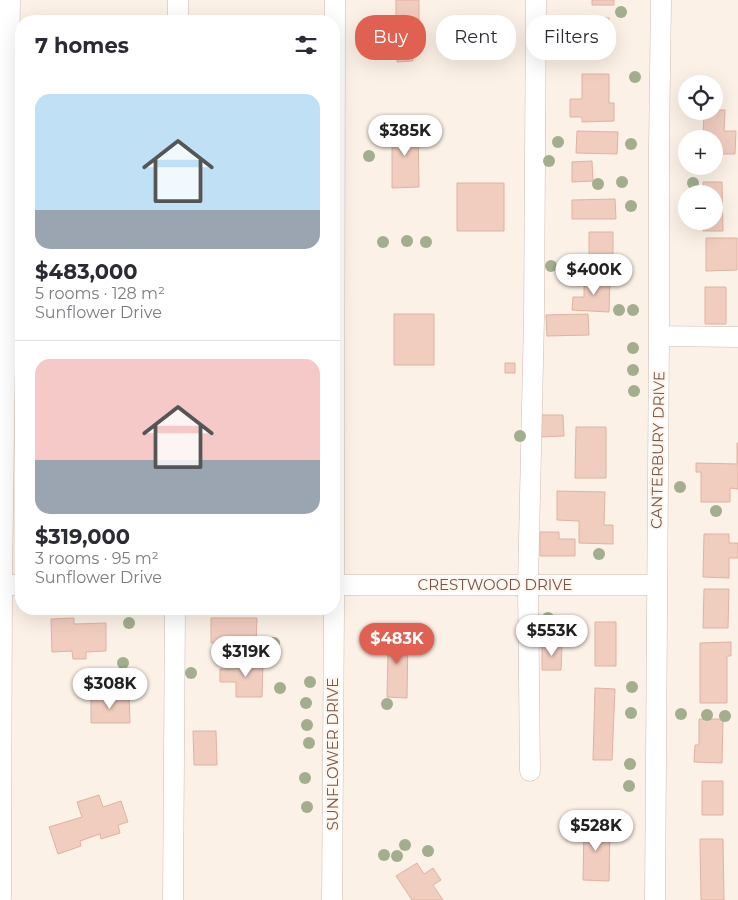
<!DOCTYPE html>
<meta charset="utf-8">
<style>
:root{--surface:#fff;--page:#f2f2f3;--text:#2b2b33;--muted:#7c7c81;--line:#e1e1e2;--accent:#e06151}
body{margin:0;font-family:Montserrat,sans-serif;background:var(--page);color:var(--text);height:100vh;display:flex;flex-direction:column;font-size:19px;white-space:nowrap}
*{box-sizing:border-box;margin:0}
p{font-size:16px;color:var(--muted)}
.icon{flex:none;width:28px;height:28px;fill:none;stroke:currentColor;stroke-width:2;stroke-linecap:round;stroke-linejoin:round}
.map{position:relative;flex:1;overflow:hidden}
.details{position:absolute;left:15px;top:15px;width:325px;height:600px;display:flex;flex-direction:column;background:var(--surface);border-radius:20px;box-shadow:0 5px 20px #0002}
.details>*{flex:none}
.banner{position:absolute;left:355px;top:15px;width:308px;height:45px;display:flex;gap:10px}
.fabs{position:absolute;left:678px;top:75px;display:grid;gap:10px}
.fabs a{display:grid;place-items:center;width:45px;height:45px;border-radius:50%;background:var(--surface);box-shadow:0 5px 20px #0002;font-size:25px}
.price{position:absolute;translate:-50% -42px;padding:0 11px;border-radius:18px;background:#fff;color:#222;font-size:16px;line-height:32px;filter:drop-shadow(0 1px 2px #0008)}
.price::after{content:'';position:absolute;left:50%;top:30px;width:15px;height:11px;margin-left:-8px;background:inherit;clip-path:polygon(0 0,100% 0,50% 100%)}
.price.selected{background:var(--accent);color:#fff}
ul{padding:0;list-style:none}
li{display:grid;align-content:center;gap:10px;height:265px;padding:0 20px}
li+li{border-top:1px solid var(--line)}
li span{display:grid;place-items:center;height:155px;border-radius:15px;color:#555}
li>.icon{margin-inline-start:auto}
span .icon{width:90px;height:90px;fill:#fffc;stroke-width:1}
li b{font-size:21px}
h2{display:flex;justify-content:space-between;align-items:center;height:60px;padding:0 20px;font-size:21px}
.pill{padding:0 18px;border-radius:20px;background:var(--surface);box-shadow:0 5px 20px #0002;font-size:18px;line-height:45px}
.pill.selected{background:var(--accent);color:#fff}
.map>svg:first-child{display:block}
</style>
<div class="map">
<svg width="738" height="900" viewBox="0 0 738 900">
<rect width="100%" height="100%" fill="#fbf1e6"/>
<path fill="#f0cdbf" stroke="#e1b2a0" d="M396,0H419V21H396Z
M592,0H614V5H592Z
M583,18H609L608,55L583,54Z
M412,52L413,61L397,62V53Z
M582,74H609V103H614V121L582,122V117H570V99H582Z
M714,110H725L724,131H736L735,154H714V139H703L704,111H714Z
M392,127H418L419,187L392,188Z
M577,131L618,132L617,154L576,153Z
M592,161L593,181L572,182V162Z
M703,182H722L723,231H703V221H714V194H703Z
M457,183H504V231H457Z
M615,199L616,219H572V200Z
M589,232H613V257L589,256Z
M706,238H737V270L706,271Z
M584,278L610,279L609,312L572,310L573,297H584Z
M705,287H726V324H705Z
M394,314H434V365H394Z
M588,314L589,335L547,336L546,315Z
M505,363H515V373H505Z
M539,415H563L564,436L540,437Z
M576,427H606V478H575Z
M737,443H738V489L730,488V502H701V472H696V463L737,464Z
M557,491L605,492L604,525H613V544L579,543V521L557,520Z
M540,532H559V539H575V556H540Z
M704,534H729V543H738V558H729V578L703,577Z
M704,589H729L728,628H703Z
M74,618V624L106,623V651L86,652V659H73L72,651L52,652L51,619Z
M211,618H257L256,643H211Z
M595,622H616V666H595Z
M383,635H408L407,698L387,697L388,651H383Z
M731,642V656H727V703H700V643Z
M542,644L562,645L561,670H542Z
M236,660H263L262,697H236V682H220V669H236Z
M595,688L615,689L612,760H593Z
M129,696L130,723H91V697Z
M699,719H723L722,763L694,762L695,745H699Z
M193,731H216L217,765H194Z
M702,781H723V815H702Z
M99,795L103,807L121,801L128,822L118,825L120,833L101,839L100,834L80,841L81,846L58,854L49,827L82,817L77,802Z
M584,824L610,825L609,881L583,880Z
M700,839H723L724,900H701Z
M417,863L424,874L433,868L441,880L433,885L443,900H412L396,876Z"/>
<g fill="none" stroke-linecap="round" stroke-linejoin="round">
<defs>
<path id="minor" d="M178,21V0
M659,336L738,337
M2,585H21
M334,585H657
M334,607L335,0
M530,771L528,585L534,318L536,0
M1,897L2,585L10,0
M173,900L175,609
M332,900L334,609
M655,900L659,336V147L661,0"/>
</defs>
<use href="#minor" stroke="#cfbab0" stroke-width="21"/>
<use href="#minor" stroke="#fff" stroke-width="20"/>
</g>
<g fill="#a2ae8d">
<circle cx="621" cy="12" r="6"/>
<circle cx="635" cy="77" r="6"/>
<circle cx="558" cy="142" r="6"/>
<circle cx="631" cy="144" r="6"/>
<circle cx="369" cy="156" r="6"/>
<circle cx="549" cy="161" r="6"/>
<circle cx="622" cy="182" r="6"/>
<circle cx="693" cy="183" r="6"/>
<circle cx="598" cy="184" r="6"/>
<circle cx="631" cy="206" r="6"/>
<circle cx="407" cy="241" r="6"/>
<circle cx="383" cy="242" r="6"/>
<circle cx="426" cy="242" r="6"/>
<circle cx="623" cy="265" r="6"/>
<circle cx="551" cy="266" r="6"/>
<circle cx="619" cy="310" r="6"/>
<circle cx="633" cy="310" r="6"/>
<circle cx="633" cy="348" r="6"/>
<circle cx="633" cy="370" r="6"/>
<circle cx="634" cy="391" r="6"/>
<circle cx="520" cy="436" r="6"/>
<circle cx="680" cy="487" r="6"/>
<circle cx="716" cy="511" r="6"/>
<circle cx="599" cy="554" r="6"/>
<circle cx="548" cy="618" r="6"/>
<circle cx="129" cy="623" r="6"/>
<circle cx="419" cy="631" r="6"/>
<circle cx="274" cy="643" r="6"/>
<circle cx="123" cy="663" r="6"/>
<circle cx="191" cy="673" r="6"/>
<circle cx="310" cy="682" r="6"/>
<circle cx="632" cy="687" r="6"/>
<circle cx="280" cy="688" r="6"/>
<circle cx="306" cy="703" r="6"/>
<circle cx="387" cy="704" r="6"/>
<circle cx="631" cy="713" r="6"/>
<circle cx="681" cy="714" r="6"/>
<circle cx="707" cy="715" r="6"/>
<circle cx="725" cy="716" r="6"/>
<circle cx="307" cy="725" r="6"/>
<circle cx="309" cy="743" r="6"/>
<circle cx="630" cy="764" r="6"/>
<circle cx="305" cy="778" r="6"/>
<circle cx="629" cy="786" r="6"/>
<circle cx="307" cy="807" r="6"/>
<circle cx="405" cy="845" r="6"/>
<circle cx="428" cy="851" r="6"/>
<circle cx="384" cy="855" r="6"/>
<circle cx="397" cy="856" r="6"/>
</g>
<g text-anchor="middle" stroke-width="4" stroke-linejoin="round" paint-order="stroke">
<g font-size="15" fill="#74564c" stroke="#fef5ec">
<text transform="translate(658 450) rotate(-89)" y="5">CANTERBURY DRIVE</text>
<text x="495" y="590">CRESTWOOD DRIVE</text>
<text transform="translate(333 754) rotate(-90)" y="5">SUNFLOWER DRIVE</text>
</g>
</g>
</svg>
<div class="fabs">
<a><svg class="icon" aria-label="locate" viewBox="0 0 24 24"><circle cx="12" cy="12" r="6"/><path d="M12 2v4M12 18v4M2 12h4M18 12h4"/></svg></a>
<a>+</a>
<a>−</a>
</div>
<b class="price" style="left:405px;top:157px">$385K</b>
<b class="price" style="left:594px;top:296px">$400K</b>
<b class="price" style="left:552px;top:657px">$553K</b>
<b class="price selected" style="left:397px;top:665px">$483K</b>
<b class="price" style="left:246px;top:678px">$319K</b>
<b class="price" style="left:110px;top:710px">$308K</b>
<b class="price" style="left:596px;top:852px">$528K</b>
<div class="banner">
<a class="pill selected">Buy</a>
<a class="pill">Rent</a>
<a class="pill">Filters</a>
</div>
<section class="details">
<h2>7 homes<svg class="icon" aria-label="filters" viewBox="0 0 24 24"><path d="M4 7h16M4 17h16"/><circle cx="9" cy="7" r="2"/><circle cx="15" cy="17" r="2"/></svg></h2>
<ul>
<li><span style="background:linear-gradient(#bfe0f5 75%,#9aa5b1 0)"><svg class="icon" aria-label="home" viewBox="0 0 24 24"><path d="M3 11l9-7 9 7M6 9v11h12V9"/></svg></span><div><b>$483,000</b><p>5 rooms · 128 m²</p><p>Sunflower Drive</p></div></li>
<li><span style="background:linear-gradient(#f6c9c9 65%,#9aa5b1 0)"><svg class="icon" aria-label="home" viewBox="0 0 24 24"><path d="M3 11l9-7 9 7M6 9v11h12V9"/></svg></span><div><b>$319,000</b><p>3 rooms · 95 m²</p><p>Sunflower Drive</p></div></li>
</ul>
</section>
</div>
